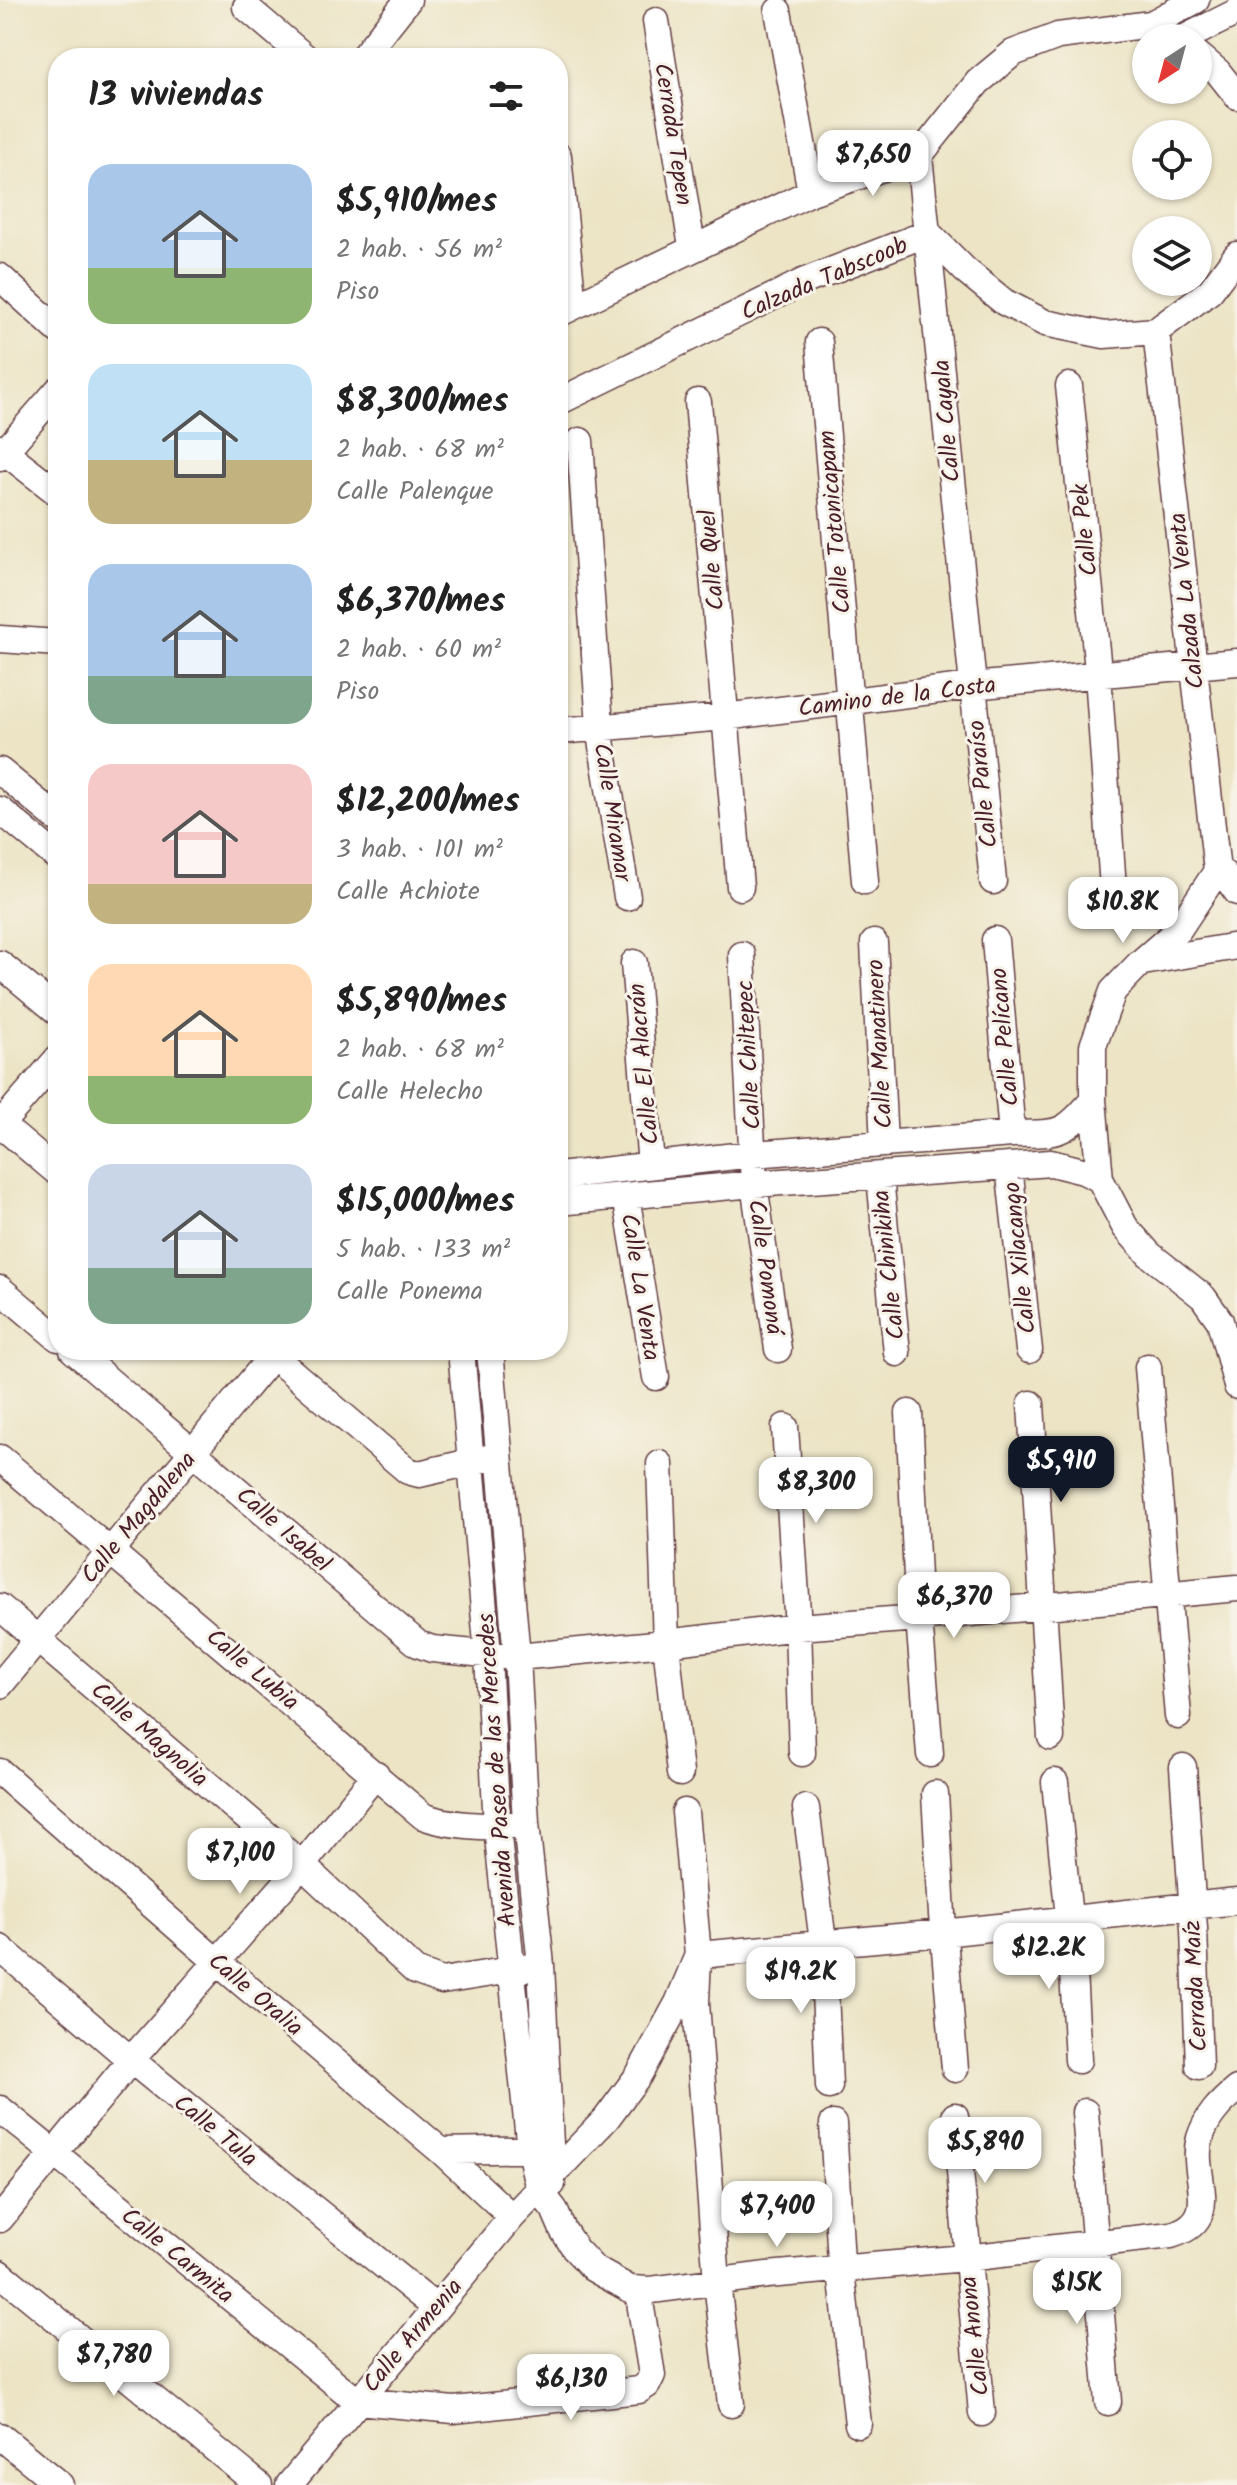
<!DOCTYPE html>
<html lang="es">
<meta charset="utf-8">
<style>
:root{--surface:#fff;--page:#f6f6f6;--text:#222;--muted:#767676;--accent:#111827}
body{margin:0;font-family:Kalam,sans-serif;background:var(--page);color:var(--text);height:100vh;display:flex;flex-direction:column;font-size:30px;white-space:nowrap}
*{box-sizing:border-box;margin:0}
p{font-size:26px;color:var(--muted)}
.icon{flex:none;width:44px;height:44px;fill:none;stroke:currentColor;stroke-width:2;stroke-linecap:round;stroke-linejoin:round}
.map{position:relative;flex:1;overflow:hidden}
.sheet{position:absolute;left:48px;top:48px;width:520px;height:1312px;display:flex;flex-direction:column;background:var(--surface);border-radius:32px;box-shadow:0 2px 6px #0004}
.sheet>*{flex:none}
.needle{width:52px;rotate:216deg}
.fabs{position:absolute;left:1132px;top:24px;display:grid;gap:16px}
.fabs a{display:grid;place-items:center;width:80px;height:80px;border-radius:50%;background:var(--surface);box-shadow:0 2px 6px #0004;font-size:40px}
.price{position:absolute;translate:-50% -68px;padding:0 18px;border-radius:16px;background:#fff;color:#222;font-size:26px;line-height:52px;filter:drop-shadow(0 2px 4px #0008)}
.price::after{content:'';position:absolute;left:50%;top:48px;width:24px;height:18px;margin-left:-12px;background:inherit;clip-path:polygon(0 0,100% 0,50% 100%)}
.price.selected{background:var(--accent);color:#fff}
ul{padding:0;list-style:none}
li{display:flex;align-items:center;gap:24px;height:200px;padding:0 40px}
li span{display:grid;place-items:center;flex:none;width:224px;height:160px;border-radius:24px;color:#555}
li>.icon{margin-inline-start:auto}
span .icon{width:96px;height:96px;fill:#fffc;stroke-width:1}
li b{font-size:34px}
h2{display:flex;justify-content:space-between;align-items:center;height:96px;padding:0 40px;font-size:34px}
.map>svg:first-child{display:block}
</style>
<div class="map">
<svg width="1237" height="2485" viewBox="0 0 1237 2485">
<rect width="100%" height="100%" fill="#f7f3e8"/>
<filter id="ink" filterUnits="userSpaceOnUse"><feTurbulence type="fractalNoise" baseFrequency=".0125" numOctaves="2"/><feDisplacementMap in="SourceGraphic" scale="16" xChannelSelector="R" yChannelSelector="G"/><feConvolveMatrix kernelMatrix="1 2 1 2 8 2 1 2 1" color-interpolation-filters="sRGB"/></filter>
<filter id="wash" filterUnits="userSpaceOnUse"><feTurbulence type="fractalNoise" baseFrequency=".006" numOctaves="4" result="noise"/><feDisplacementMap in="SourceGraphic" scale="32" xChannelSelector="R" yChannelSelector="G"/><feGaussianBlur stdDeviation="1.8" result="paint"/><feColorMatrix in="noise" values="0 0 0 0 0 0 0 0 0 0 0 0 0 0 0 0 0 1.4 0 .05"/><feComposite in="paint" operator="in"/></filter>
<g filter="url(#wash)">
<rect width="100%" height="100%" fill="#ece4c5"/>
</g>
<g filter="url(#ink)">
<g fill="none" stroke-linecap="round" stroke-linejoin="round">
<defs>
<path id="minor" d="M246,7L306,58
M778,11L811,192
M656,21L692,247
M1185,38L1237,12
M1198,55L1218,72L1237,96
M362,58L408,0
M558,156L573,306
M919,156L993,881
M0,277L58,330
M558,314L811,192L919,156L978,82L1013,53L1058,36L1151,24L1196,0
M1156,331L1217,871
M819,342L865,881
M1069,386L1097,660L1113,888
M558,402L805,281L928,233L965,270L1004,302L1045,323L1104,335L1156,331L1210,291L1237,255
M698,402L740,887
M580,441L601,740L627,897
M0,448L58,493
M0,457L58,390
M0,639L58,643
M558,731L725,717L971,686L1237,662
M0,771L58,819
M0,810L58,858
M1217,871L1178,930L1140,963L1113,991L1093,1046V1100L1100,1179L1125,1227L1149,1254L1203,1297L1220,1321L1237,1386
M1217,871L1224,874L1237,892
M995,940L1012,1134
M874,943L884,1144
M742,955L754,1184L778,1349
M1143,962L1237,946
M634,963L651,1165
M0,964L58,1012
M0,1124L58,1173
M0,1125L58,1058
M1009,1166L1029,1350
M558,1176L753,1154L1012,1134C1058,1133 1062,1137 1093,1100
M880,1177L897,1353
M626,1196L656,1377
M558,1202L754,1184L1051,1163L1083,1171L1100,1179
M0,1289L58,1338
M73,1350L418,1644L432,1649L517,1657L666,1643L798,1627L919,1618L1237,1588
M266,1350L408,1471L419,1474L488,1458
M461,1350L488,1655L497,1827L530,2150L539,2190L554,2209L563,2230L576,2250L594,2269L630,2289L651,2290L767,2275L966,2258L1171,2235C1226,2219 1189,2175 1200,2138C1207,2116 1220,2103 1237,2089
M490,1350L517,1657L526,1823L541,1965L552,2184
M1148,1367L1178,1716
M1031,1404L1051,1737
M909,1413L919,1618L930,1754
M785,1427L798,1627L802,1753
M0,1458L423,1816C445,1825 488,1828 511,1825
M660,1464L666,1643L680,1773
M0,1607L302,1865L415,1971L442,1981L529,1967
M0,1685L277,1350
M1183,1767L1194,1929L1199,2066
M0,1772L216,1961L441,2151L512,2217
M1055,1782L1071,1937L1078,2060
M935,1794L942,1914L955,2069
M806,1808L823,1942L829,2086
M685,1812L698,1955L696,2003L717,2282L731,2404
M0,1948L131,2060L435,2307
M0,2109L357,2401L454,2410L639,2390L647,2385L652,2375L638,2290
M1085,2112L1108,2402
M955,2116L982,2413
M833,2124L842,2280L858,2424
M441,2151L547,2149
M0,2219L131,2060L302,1865L376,1774
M0,2273L259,2485
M0,2436L60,2485
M289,2485L512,2217L606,2119L638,2076L678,2003L698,1955L943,1933L1237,1901"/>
</defs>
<use href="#minor" stroke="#623d42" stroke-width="29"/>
<use href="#minor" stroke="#fff" stroke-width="26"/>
</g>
</g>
<g text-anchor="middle" stroke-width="6" stroke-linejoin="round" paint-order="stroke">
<g font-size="24" fill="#4a1f2b" stroke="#f7f3e8">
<text transform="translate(674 134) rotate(81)" y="8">Cerrada Tepen</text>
<text transform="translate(824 278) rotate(-23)" y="8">Calzada Tabscoob</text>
<text transform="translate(946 421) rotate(-95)" y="8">Calle Cayala</text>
<text transform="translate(834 522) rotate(-95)" y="8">Calle Totonicapam</text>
<text transform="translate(1084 530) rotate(-96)" y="8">Calle Pek</text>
<text transform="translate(711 560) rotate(-95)" y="8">Calle Quel</text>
<text transform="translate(1186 601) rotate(-96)" y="8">Calzada La Venta</text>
<text transform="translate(897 696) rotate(-7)" y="8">Camino de la Costa</text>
<text transform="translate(982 784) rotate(-96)" y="8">Calle Paraíso</text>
<text transform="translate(613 812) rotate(81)" y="8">Calle Miramar</text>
<text transform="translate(1004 1037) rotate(-95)" y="8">Calle Pelícano</text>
<text transform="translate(879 1044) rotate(-93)" y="8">Calle Manatinero</text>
<text transform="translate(748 1055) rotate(-93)" y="8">Calle Chiltepec</text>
<text transform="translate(643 1064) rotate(-95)" y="8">Calle El Alacrán</text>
<text transform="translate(1019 1258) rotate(-96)" y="8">Calle Xilacango</text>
<text transform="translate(888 1265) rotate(-96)" y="8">Calle Chinikiha</text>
<text transform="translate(766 1267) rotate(82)" y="8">Calle Pomoná</text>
<text transform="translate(641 1287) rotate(81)" y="8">Calle La Venta</text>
<text transform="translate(138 1517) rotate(-50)" y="8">Calle Magdalena</text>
<text transform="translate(284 1529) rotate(41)" y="8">Calle Isabel</text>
<text transform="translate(253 1669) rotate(40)" y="8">Calle Lubia</text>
<text transform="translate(150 1734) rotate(41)" y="8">Calle Magnolia</text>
<text transform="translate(496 1770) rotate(-94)" y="8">Avenida Paseo de las Mercedes</text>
<text transform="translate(1195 1986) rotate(-93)" y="8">Cerrada Maíz</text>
<text transform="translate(256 1994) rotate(40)" y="8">Calle Oralia</text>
<text transform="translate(216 2130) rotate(39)" y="8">Calle Tula</text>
<text transform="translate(178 2255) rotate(39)" y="8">Calle Carmita</text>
<text transform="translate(412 2335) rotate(-50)" y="8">Calle Armenia</text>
<text transform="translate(974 2336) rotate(-96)" y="8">Calle Anona</text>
</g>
</g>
</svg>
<div class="fabs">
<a><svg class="needle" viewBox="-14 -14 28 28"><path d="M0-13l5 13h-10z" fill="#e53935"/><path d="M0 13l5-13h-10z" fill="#767676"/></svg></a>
<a><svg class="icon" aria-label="locate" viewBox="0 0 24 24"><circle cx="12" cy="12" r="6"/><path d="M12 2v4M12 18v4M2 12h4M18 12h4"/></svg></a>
<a><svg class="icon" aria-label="layers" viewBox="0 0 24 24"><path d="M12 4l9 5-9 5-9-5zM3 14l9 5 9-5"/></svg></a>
</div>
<b class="price" style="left:873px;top:198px">$7,650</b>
<b class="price" style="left:1123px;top:945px">$10.8K</b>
<b class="price selected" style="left:1061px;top:1504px">$5,910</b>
<b class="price" style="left:816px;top:1525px">$8,300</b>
<b class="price" style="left:954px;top:1640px">$6,370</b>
<b class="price" style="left:240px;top:1896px">$7,100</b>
<b class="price" style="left:1049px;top:1991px">$12.2K</b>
<b class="price" style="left:801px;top:2015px">$19.2K</b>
<b class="price" style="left:985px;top:2185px">$5,890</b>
<b class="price" style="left:777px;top:2249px">$7,400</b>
<b class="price" style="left:1077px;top:2326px">$15K</b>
<b class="price" style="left:114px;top:2398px">$7,780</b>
<b class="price" style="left:571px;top:2422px">$6,130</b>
<section class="sheet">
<h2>13 viviendas<svg class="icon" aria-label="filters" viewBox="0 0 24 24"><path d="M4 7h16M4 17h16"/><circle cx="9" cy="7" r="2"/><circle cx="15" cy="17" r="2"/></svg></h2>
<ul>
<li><span style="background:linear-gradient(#a9c7e8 65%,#8fb573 0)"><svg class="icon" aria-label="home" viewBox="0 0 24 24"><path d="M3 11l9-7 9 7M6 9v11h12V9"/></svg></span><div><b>$5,910/mes</b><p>2 hab. · 56 m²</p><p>Piso</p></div></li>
<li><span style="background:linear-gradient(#bfe0f5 60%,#c2b280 0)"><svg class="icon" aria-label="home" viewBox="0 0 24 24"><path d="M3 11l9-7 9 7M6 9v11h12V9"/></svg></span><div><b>$8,300/mes</b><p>2 hab. · 68 m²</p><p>Calle Palenque</p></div></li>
<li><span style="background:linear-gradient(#a9c7e8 70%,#7fa58c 0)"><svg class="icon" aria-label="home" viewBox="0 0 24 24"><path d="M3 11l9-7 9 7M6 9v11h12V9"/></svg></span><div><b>$6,370/mes</b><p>2 hab. · 60 m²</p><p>Piso</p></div></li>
<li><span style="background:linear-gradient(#f6c9c9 75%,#c2b280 0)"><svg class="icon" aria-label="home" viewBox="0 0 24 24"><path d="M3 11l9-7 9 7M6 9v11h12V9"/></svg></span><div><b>$12,200/mes</b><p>3 hab. · 101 m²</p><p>Calle Achiote</p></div></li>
<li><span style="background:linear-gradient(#ffd9b3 70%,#8fb573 0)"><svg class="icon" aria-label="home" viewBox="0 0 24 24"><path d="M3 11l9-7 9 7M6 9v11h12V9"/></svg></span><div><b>$5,890/mes</b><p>2 hab. · 68 m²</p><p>Calle Helecho</p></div></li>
<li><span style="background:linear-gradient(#c9d6e8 65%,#7fa58c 0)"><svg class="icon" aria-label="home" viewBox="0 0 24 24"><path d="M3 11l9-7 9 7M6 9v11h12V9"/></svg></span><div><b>$15,000/mes</b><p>5 hab. · 133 m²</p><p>Calle Ponema</p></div></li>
</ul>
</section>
</div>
